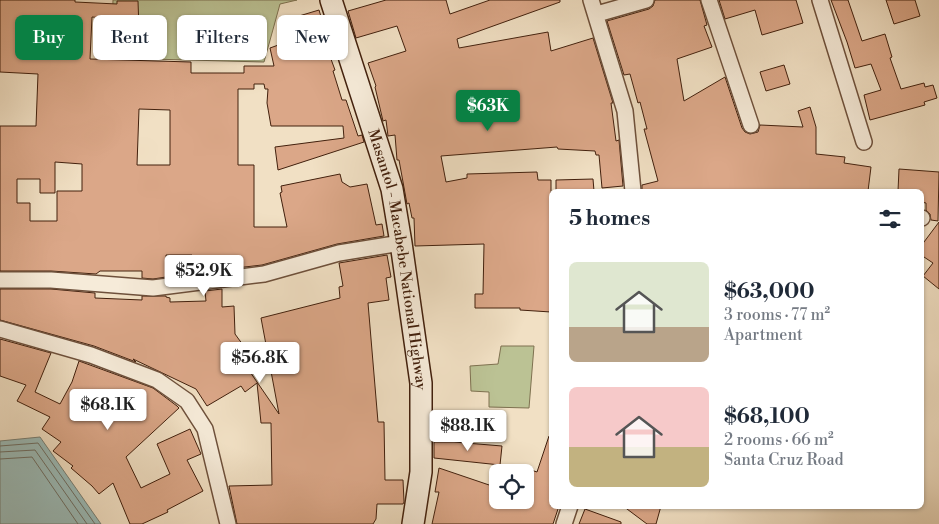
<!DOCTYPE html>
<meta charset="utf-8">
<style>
:root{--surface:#fff;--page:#f6f6f7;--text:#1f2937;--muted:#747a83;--accent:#0b8043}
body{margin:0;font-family:"Libre Bodoni",serif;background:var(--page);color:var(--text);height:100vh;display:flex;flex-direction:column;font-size:19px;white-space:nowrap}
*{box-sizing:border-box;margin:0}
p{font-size:16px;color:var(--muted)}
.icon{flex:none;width:28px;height:28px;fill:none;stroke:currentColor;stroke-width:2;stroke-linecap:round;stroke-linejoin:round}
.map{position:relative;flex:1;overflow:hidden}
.drawer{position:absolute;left:549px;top:189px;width:375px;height:320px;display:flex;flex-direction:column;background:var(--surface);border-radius:8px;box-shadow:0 1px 4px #0004}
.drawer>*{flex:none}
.banner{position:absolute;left:15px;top:15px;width:459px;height:45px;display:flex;gap:10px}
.tools{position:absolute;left:489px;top:464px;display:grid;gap:10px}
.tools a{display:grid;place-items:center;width:45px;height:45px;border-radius:8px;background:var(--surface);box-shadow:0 1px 4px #0004;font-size:25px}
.price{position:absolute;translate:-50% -42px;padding:0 11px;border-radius:5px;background:#fff;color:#222;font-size:16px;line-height:32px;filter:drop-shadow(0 1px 2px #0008)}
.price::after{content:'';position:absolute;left:50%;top:30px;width:15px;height:11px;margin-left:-8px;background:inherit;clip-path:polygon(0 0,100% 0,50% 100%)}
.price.on{background:var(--accent);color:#fff}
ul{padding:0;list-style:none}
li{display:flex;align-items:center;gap:15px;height:125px;padding:0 20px}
li span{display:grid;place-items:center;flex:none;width:140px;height:100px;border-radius:8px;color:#555}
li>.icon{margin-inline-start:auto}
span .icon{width:60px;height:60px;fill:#fffc;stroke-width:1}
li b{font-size:21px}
h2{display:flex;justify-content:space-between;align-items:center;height:60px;padding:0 20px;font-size:21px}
.tag{padding:0 18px;border-radius:8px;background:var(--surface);box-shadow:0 1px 4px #0004;font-size:18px;line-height:45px}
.tag.on{background:var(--accent);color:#fff}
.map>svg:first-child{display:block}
</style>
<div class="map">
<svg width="939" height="524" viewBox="0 0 939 524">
<rect width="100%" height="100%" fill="#f1e0c4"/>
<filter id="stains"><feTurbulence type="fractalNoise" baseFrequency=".004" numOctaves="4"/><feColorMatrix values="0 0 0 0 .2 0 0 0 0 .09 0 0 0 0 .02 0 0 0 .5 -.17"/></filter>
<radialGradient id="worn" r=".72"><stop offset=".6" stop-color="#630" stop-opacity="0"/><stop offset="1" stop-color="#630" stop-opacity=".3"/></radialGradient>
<path fill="#bbc294" stroke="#7e7150" d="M113,0H297L280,4L264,62L111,58Z
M501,346H534L529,408L489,407V392L471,391L470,366L498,364Z"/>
<path fill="#9bbcb9" stroke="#777e74" d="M40,437L101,524H0V441Z"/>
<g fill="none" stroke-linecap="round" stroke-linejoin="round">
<path stroke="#6e6e63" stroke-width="1" d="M0,446L38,443L95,524
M0,452L35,450L87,524
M0,459L32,457L78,524"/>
</g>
<path fill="#dba788" stroke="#42200d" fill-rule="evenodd" d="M0,0H75V2L117,4V1H138L139,30H117V19L92,17L90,59L191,62V73H244V66H274L270,48L295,39L289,19L319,10L331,50L328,51L335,70L333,71L342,100H346L358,136L362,135L364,142L278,170L275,147L344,138L343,126H271L267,103L268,89H265L264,84H254V89H238V165H254V227H287L280,193L282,192L281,186L340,174L342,182L350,187L367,184L376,225L382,224L384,236L337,244L262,265L193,273L192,255H166V277L153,279L142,278V271H100L96,274L51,271H0V126H36L38,74L0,72ZM139,109L170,110V165H137ZM55,162L82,164V191H57V221H30V203H17V179H40V193H55Z
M386,0H446L450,14L490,0H560V2L457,39L459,48L548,32L551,51L593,38L613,103H611L616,141L619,140L623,186L602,188L599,155H596L595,151L558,149L557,147L441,156L446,182L467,178V174L537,172L538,180H551V312L520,310V308H475V294H483L484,244L415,246L414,218H412L409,203L407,204L399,160H397L395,135L388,136L386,120L383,121L375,87L376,86L368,63L406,51L397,26L356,38L348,11Z
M655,0H700L707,25L704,26L712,47L677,59L684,101L725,77L742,128L745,132L750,134L758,132L760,125L803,127L798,111L810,107L816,127V154L845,157L844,163L871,167L868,191H642V185L658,181L644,129H647L640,102L638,103L630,74L624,75L607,21L649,9L653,6Z
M719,0H796L803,23L762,35L755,10L725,19Z
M831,0H848L862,41L885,34L892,57L890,58L901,89L924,83L925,87L933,85L937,98L924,102L925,105L870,120L864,95L881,90L871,64L855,68L847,42Z
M886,0H915L920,16L894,24Z
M784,65L790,84L766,91L760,72Z
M899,169L939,172L938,221L931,220L930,214L926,210V203L921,202V191H898Z
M593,179L594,191H556V180Z
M939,222V289L923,276L933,263L921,255V246Z
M387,255L391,277L386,278L389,300L368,303L378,422H384L385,480H403L404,502L403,504H377L376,519L373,524H237L229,486L272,485L271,423H261L257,383L245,392L241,386L207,406L196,389L133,359L136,362L94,346L0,320V289H51L95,293V298L142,300V296H166V297L170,298V302L206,301L205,291L222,289V307L234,306L235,334L243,345L235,350L279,414L261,318L340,298L339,287L343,286L339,263Z
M0,339L51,353L35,392L60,404L72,382L79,361L153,388L177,406L179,408L126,457L141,488L170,474L157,444L190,429L201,454L187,460L203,491L167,510L168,512L142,524H130L113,483L99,494L92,486L71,468L73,466L53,451L61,442L42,429L50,417L17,401L26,385L0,376Z
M549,436H551V506H559L553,524H432L439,492H435L439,468L498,488V500H525V468L537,472Z
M434,442H454L502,446L500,465L434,458Z
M623,506H661L656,524H647Z
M585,509L621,522V524H579Z"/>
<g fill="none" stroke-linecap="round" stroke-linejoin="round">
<defs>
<path id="minor" d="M591,0L625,111L633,191
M709,0L751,125
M820,0L864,142
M597,14L646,0
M921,218H922
M0,280H51L153,288L264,274L339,253L401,243
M0,329L91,355L157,380L187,401L205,429L228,524
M564,524L570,506"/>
<g id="secondary">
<path id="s1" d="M331,0L392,189L401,243L421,383V472L413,524"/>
</g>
</defs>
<use href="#minor" stroke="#6e503b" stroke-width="18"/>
<use href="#secondary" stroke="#42200d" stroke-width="24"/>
<use href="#minor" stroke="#f6ebd9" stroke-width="15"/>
<use href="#secondary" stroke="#f6ebd9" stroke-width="21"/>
</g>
<g text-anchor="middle" stroke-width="4.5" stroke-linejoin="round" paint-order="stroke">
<g font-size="15" fill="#42200d" stroke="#f6ebd9">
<text dy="5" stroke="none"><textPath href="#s1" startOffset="269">Masantol - Macabebe National Highway</textPath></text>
</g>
</g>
<rect width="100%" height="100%" filter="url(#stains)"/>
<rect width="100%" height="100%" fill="url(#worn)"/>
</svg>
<div class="tools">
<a><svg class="icon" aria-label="locate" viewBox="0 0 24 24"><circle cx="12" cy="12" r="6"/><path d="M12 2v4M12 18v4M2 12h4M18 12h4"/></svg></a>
</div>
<b class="price on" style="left:488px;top:132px">$63K</b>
<b class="price" style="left:204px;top:297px">$52.9K</b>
<b class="price" style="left:260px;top:384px">$56.8K</b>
<b class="price" style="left:108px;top:431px">$68.1K</b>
<b class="price" style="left:468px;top:452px">$88.1K</b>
<div class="banner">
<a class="tag on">Buy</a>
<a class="tag">Rent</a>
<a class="tag">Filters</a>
<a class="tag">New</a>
</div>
<section class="drawer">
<h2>5 homes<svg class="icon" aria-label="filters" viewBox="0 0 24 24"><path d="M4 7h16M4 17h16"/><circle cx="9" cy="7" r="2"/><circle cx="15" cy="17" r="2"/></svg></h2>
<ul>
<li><span style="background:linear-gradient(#dfe7d0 65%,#b9a48a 0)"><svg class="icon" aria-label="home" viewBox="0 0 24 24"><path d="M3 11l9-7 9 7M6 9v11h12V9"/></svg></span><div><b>$63,000</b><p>3 rooms · 77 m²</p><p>Apartment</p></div></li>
<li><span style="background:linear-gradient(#f6c9c9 60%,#c2b280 0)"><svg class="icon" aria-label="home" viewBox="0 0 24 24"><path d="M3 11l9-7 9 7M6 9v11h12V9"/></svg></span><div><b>$68,100</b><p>2 rooms · 66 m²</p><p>Santa Cruz Road</p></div></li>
</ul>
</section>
</div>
